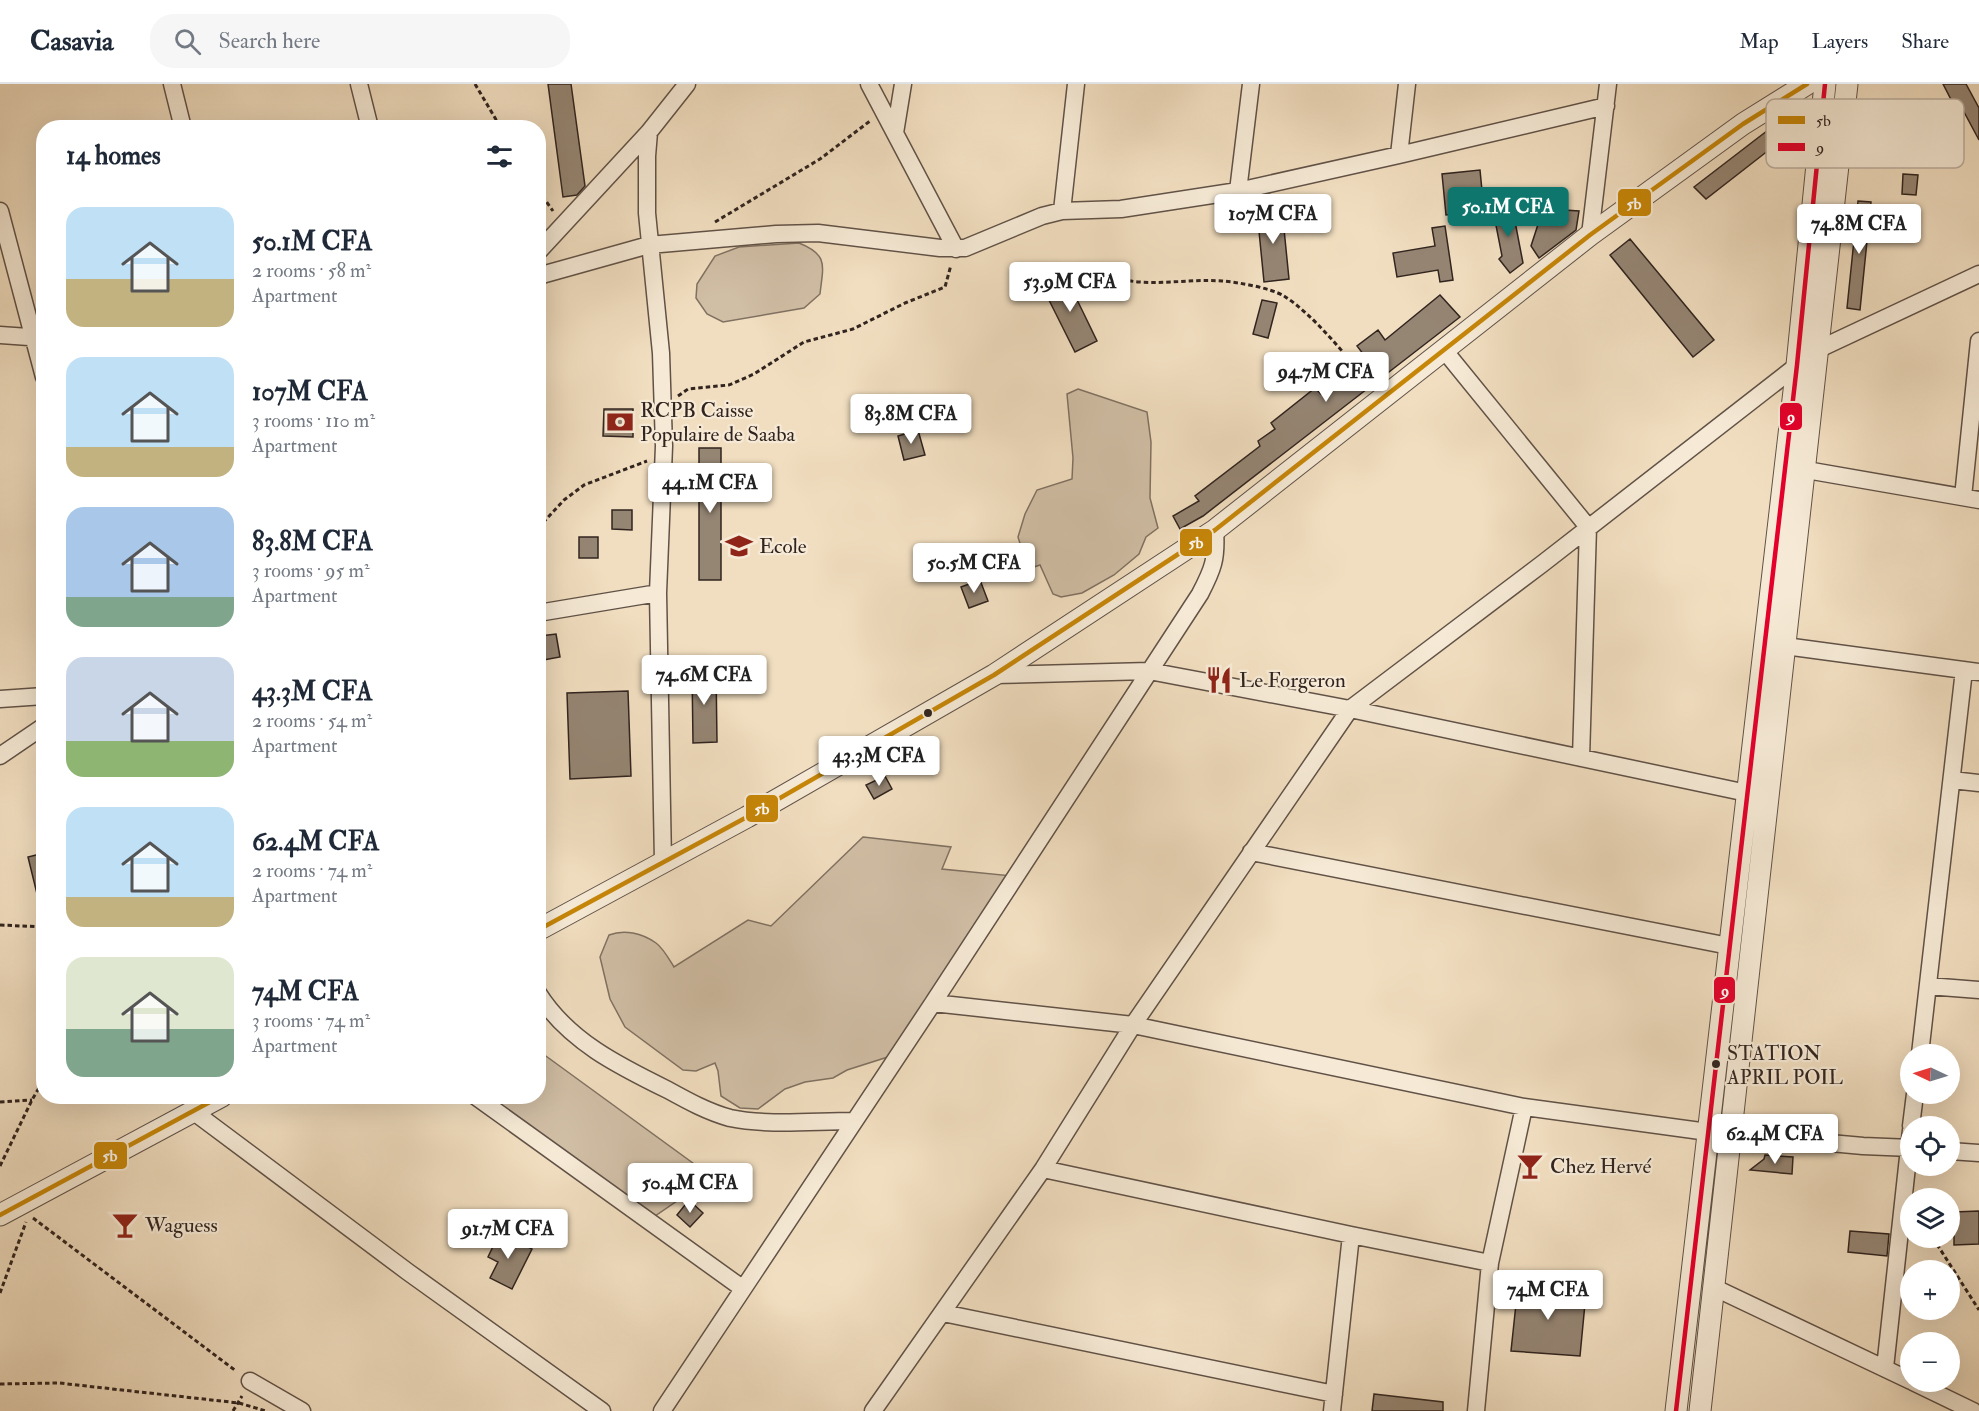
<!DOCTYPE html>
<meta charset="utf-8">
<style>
:root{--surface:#fff;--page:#f6f6f7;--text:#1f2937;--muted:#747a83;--line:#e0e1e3;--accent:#0f766e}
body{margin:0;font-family:"IM FELL Double Pica",serif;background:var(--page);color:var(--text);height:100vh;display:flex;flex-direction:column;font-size:22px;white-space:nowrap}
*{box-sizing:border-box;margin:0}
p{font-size:20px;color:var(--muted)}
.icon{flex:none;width:33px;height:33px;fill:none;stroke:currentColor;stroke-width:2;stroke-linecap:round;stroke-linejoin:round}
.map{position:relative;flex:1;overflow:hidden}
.panel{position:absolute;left:36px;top:36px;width:510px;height:984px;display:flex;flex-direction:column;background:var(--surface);border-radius:24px;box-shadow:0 6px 24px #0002}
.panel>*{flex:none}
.needle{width:39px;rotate:274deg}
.buttons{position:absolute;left:1900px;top:960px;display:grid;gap:12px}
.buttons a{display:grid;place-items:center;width:60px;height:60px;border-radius:50%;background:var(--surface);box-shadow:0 6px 24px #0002;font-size:30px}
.price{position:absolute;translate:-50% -51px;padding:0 14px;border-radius:6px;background:#fff;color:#222;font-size:20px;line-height:39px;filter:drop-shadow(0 2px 3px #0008)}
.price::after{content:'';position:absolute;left:50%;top:36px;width:18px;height:14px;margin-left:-9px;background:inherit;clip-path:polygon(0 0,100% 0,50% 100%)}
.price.on{background:var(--accent);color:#fff}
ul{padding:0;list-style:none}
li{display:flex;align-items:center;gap:18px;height:150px;padding:0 30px}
li span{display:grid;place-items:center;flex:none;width:168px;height:120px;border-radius:18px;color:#555}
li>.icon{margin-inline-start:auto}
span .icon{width:72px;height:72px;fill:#fffc;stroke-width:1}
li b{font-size:26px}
h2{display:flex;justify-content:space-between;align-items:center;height:72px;padding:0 30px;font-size:26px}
header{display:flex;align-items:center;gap:36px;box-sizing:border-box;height:84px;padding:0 30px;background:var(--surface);border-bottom:2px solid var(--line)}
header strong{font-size:28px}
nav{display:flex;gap:33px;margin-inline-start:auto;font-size:21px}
.search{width:420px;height:54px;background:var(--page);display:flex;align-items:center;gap:15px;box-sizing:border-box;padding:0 21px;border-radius:24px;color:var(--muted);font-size:22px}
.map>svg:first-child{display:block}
</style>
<header>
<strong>Casavia</strong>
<div class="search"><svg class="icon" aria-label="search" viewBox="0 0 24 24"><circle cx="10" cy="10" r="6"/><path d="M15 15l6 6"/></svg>Search here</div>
<nav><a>Map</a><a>Layers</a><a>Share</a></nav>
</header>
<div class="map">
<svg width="1979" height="1327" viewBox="0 0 1979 1327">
<rect width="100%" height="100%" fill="#f1dec0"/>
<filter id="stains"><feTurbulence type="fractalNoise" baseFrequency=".00333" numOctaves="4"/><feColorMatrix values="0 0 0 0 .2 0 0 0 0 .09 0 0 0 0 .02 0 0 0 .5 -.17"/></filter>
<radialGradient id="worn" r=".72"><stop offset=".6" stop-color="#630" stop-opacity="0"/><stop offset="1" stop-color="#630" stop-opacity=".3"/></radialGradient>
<path fill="#d0bea5" stroke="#807162" stroke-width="1.5" d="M799,159C829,171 823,182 820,210L804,224L723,238L707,230L696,214L697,200L715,172L739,163Z
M1078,305L1147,328L1151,358L1150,414L1158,444L1146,453L1139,470L1114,491L1082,509L1061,513L1053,510L1040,481L1028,485L1018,453L1025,430L1037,406L1072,395L1073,374L1067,310Z
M863,753L951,763L942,785L1013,792L894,971L847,986L833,994L805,998L785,1005L758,1025L740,1024L721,1012L718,987L715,979L696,987L683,986L625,943L610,915L600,873L609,851C624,845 642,849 656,859C663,864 669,875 674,883L748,836L771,842Z
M539,967L712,1093L652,1134L484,1013L538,1012Z"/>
<path fill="#958573" stroke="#31241f" stroke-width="1.5" d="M548,0H571L585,102L577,111L563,113Z
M1943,0H1966L1979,24V56L1964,28L1959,31Z
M1790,32L1800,38L1802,46V64L1783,55L1706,115L1694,103L1785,33Z
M1480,86L1484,127L1446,131L1442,90Z
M1903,90L1918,91L1916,111L1902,110Z
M1858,117L1871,118L1860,226L1847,224Z
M1545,119L1564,126L1579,127L1576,146L1539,174L1531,162Z
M1512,122L1523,179L1510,189L1499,175L1502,172L1493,126Z
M1282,125L1289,195L1264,198L1257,127Z
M1445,142L1453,196L1440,198L1438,186L1397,193L1393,169L1435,162L1432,144Z
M1630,155L1714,256L1693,273L1610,171Z
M1065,191L1097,257L1075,268L1042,202Z
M1440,211L1460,233L1203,432L1180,445L1173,432L1199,417L1195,412L1260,362L1258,357L1275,345L1271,339L1315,304L1321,310L1367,275L1357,262L1378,246L1385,256Z
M1262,216L1277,219L1268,254L1253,250Z
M604,325H633V353L603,352Z
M918,346L925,371L904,376L898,352Z
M699,364H721V496H699Z
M612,426H632V446L612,445Z
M579,453H598V474H579Z
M980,496L988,517L969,524L961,503Z
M556,550L560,573L543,576L540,552Z
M692,585H716L717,658L693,659Z
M628,607L631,692L570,695L567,609Z
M885,692L892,705L874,715L866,701Z
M44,769V813L38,814L28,773Z
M1765,1071L1793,1073L1792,1090L1750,1086L1764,1075Z
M689,1116L703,1129L690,1143L677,1131Z
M1979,1127V1160L1954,1161V1128Z
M1850,1147L1889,1150L1887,1172L1848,1168Z
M500,1148L532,1165L512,1205L490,1194L498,1178L488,1173Z
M1518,1201L1586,1209L1580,1272L1511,1267Z
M1374,1310L1443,1318V1327H1372Z"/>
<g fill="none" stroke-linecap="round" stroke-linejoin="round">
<defs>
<path id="minor" d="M172,0L183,44
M359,0L370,44
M869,0L956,165
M895,49L903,0
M1399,71L1407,0
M1238,107L1251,0
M0,127L44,293
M1062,127L1076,0
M1590,151L1608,0
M538,168L649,48
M538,192L649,161L776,150L818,149L940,164H965L1042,132L1062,127L1121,125L1238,107L1399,71L1606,22
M0,251L43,254
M1444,266L1588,443L1581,674
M1795,384L1979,416
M1963,413L1979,257
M538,529L658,509
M1785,562L1979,588
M994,591L1149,587L1350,625L1747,709
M0,615L44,612
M0,672L44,642
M1952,696L1979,699
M1251,768L1729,862
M663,778L658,509L664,362L661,269L647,129V72L649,48L687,0
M1928,902L1979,906
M538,909C568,957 619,982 668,1006C688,1017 708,1028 730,1034C769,1042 813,1037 853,1037
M933,919L1133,941L1524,1023L1708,1048L1863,1062L1911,1064
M1920,970L1964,586
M475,1012L742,1204
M194,1028L408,1188L602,1327
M1911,1042L1915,1010
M1950,1067L1979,1069
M1043,1085L1351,1151L1490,1179
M1713,1203L1911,1297
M943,1229L1334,1310
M1885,1284L1911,1046
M250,1297L302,1327
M1913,1298L1973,1327
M662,1327L933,919L1200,510C1213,485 1217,475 1215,446
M873,1327L1043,1085L1133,941L1350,625L1542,480L1817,266L1979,190
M1332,1327L1351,1151
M1476,1327L1490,1179L1524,1023"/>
<path id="tertiary" d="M538,846L747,733L994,591L1215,446L1590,151L1743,40L1807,0
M0,1131L222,1012
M1676,1327L1797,281L1825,0
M1700,1327L1847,0"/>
</defs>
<use href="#minor" stroke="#615247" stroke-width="19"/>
<use href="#tertiary" stroke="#615247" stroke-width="23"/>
<path stroke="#31241f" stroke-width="3" stroke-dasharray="4.5 3" stroke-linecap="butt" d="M475,0L501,44
M538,106L553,127
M715,138L820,75L870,37
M1040,186C1074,180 1106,195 1139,198C1167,200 1194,195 1222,197C1237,198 1271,204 1284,212C1314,231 1347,273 1370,300
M678,312L688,305L729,301L754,290L804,258L853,245L905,219L945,203L951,181
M538,444L564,416L584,401L647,377
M0,841L44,843
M0,1018L32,1016
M0,1082L32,1016L44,995
M33,1134L236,1287
M1933,1154L1979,1226
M0,1209L26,1138
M0,1300L59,1299L239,1319L266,1327
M233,1327L242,1312"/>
<use href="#minor" stroke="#f6ead6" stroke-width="16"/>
<use href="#tertiary" stroke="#f6ead6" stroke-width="21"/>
<defs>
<path id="bus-1" d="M538,846L747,733L994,591L1215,446L1590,151L1743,40L1807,0
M0,1131L221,1012"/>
<path id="bus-2" d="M1676,1327L1797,281L1825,0"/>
</defs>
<use href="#bus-1" stroke="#f6ead6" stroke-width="9"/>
<use href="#bus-2" stroke="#f6ead6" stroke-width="9"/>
<use href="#bus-1" stroke="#c68608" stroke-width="4.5"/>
<use href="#bus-2" stroke="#e4002b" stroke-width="4.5"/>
</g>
<defs>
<symbol id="bank-bare" viewBox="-9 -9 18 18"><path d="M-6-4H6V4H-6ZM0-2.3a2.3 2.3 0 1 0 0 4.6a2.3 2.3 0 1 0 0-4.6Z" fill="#8f2418" stroke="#f6ead6" stroke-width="2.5" paint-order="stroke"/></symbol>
<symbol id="school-bare" viewBox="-9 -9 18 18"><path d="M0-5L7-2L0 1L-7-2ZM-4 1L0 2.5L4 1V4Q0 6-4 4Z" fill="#8f2418" stroke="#f6ead6" stroke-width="2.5" paint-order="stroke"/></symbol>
<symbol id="restaurant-bare" viewBox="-9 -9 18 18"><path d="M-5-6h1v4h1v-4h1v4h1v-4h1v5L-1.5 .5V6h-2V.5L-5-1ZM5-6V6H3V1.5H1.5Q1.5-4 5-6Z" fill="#8f2418" stroke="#f6ead6" stroke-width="2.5" paint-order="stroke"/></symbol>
<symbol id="bar-bare" viewBox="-9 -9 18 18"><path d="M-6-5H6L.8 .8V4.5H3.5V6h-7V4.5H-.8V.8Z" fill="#8f2418" stroke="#f6ead6" stroke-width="2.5" paint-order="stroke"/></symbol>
</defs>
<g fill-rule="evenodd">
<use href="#bank-bare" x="601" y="319" width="38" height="38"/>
<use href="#school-bare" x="720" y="443" width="38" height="38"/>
<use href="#restaurant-bare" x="1200" y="577" width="38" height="38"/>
<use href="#bar-bare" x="1511" y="1063" width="38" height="38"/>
<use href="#bar-bare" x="106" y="1122" width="38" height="38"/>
</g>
<g fill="#31241f" stroke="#f6ead6" stroke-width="2">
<circle cx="928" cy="629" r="5"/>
<circle cx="1716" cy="980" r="5"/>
</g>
<g text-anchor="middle" stroke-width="4.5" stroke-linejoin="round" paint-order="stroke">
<g font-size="20" fill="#31241f" stroke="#f6ead6" text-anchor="start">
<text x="1727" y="976">STATION<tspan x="1727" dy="24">APRIL POIL</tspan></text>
</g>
<g font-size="21" fill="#31241f" stroke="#f6ead6" text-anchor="start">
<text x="640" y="333">RCPB Caisse<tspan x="640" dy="24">Populaire de Saaba</tspan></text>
<text x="759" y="469">Ecole</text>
<text x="1239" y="603">Le Forgeron</text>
<text x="1550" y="1089">Chez Hervé</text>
<text x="145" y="1148">Waguess</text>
</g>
</g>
<rect x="1766" y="15" width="198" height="69" rx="9" fill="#f6ead6" stroke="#bbaf9f" stroke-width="1.5"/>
<rect x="1778" y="32" width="27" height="8" fill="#c68608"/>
<rect x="1778" y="59" width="27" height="8" fill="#e4002b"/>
<g font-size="16" fill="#31241f">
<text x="1816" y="42">5b</text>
<text x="1816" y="69">9</text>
</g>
<g stroke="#f6ead6" stroke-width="2">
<rect x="1617" y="104" width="35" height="29" rx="6" fill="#c68608"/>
<rect x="1779" y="318" width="24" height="29" rx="6" fill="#e4002b"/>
<rect x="1179" y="444" width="34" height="29" rx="6" fill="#c68608"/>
<rect x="745" y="710" width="34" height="29" rx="6" fill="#c68608"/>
<rect x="1713" y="892" width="23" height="28" rx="6" fill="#e4002b"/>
<rect x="93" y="1057" width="35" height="29" rx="6" fill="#c68608"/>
</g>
<g font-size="16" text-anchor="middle" font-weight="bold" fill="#fff">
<text x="1634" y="125">5b</text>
<text x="1791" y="338">9</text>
<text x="1196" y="464">5b</text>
<text x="762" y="730">5b</text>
<text x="1725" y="912">9</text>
<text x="110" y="1077">5b</text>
</g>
<rect width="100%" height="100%" filter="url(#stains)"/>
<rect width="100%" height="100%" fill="url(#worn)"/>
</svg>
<div class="buttons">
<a><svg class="needle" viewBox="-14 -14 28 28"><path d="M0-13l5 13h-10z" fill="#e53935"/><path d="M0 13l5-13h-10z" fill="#747a83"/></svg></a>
<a><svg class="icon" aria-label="locate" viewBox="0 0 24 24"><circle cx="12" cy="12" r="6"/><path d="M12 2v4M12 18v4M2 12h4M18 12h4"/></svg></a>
<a><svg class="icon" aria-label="layers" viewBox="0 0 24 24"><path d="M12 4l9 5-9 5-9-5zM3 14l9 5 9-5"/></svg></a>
<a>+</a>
<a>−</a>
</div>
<b class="price on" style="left:1508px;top:154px">50.1M CFA</b>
<b class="price" style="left:1273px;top:161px">107M CFA</b>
<b class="price" style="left:1859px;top:171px">74.8M CFA</b>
<b class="price" style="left:1070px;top:229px">53.9M CFA</b>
<b class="price" style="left:1326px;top:319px">94.7M CFA</b>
<b class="price" style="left:911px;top:361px">83.8M CFA</b>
<b class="price" style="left:710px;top:430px">44.1M CFA</b>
<b class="price" style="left:974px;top:510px">50.5M CFA</b>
<b class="price" style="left:704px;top:622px">74.6M CFA</b>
<b class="price" style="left:879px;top:703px">43.3M CFA</b>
<b class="price" style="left:1775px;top:1081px">62.4M CFA</b>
<b class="price" style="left:690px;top:1130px">50.4M CFA</b>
<b class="price" style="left:508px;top:1176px">91.7M CFA</b>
<b class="price" style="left:1548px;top:1237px">74M CFA</b>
<section class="panel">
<h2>14 homes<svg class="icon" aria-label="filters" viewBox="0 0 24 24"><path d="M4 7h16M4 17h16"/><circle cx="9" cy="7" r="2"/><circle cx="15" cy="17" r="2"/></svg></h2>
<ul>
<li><span style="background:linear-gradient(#bfe0f5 60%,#c2b280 0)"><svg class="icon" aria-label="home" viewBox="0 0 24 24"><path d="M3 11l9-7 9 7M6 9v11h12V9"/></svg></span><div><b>50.1M CFA</b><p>2 rooms · 58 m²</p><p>Apartment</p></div></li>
<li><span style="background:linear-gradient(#bfe0f5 75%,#c2b280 0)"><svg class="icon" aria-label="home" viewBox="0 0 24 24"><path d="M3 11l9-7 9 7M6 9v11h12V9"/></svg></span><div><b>107M CFA</b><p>3 rooms · 110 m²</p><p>Apartment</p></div></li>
<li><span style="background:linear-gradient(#a9c7e8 75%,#7fa58c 0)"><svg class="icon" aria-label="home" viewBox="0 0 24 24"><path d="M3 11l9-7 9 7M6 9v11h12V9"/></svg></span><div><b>83.8M CFA</b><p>3 rooms · 95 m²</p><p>Apartment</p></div></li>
<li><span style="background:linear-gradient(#c9d6e8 70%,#8fb573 0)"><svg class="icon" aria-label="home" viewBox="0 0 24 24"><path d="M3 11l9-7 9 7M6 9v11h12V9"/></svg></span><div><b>43.3M CFA</b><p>2 rooms · 54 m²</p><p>Apartment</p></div></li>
<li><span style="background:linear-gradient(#bfe0f5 75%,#c2b280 0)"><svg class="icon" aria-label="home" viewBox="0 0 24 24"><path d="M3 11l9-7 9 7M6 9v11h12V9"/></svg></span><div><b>62.4M CFA</b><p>2 rooms · 74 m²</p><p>Apartment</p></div></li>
<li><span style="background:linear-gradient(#dfe7d0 60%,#7fa58c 0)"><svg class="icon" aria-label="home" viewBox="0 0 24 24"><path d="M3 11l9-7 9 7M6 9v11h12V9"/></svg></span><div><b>74M CFA</b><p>3 rooms · 74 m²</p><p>Apartment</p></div></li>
</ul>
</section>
</div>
